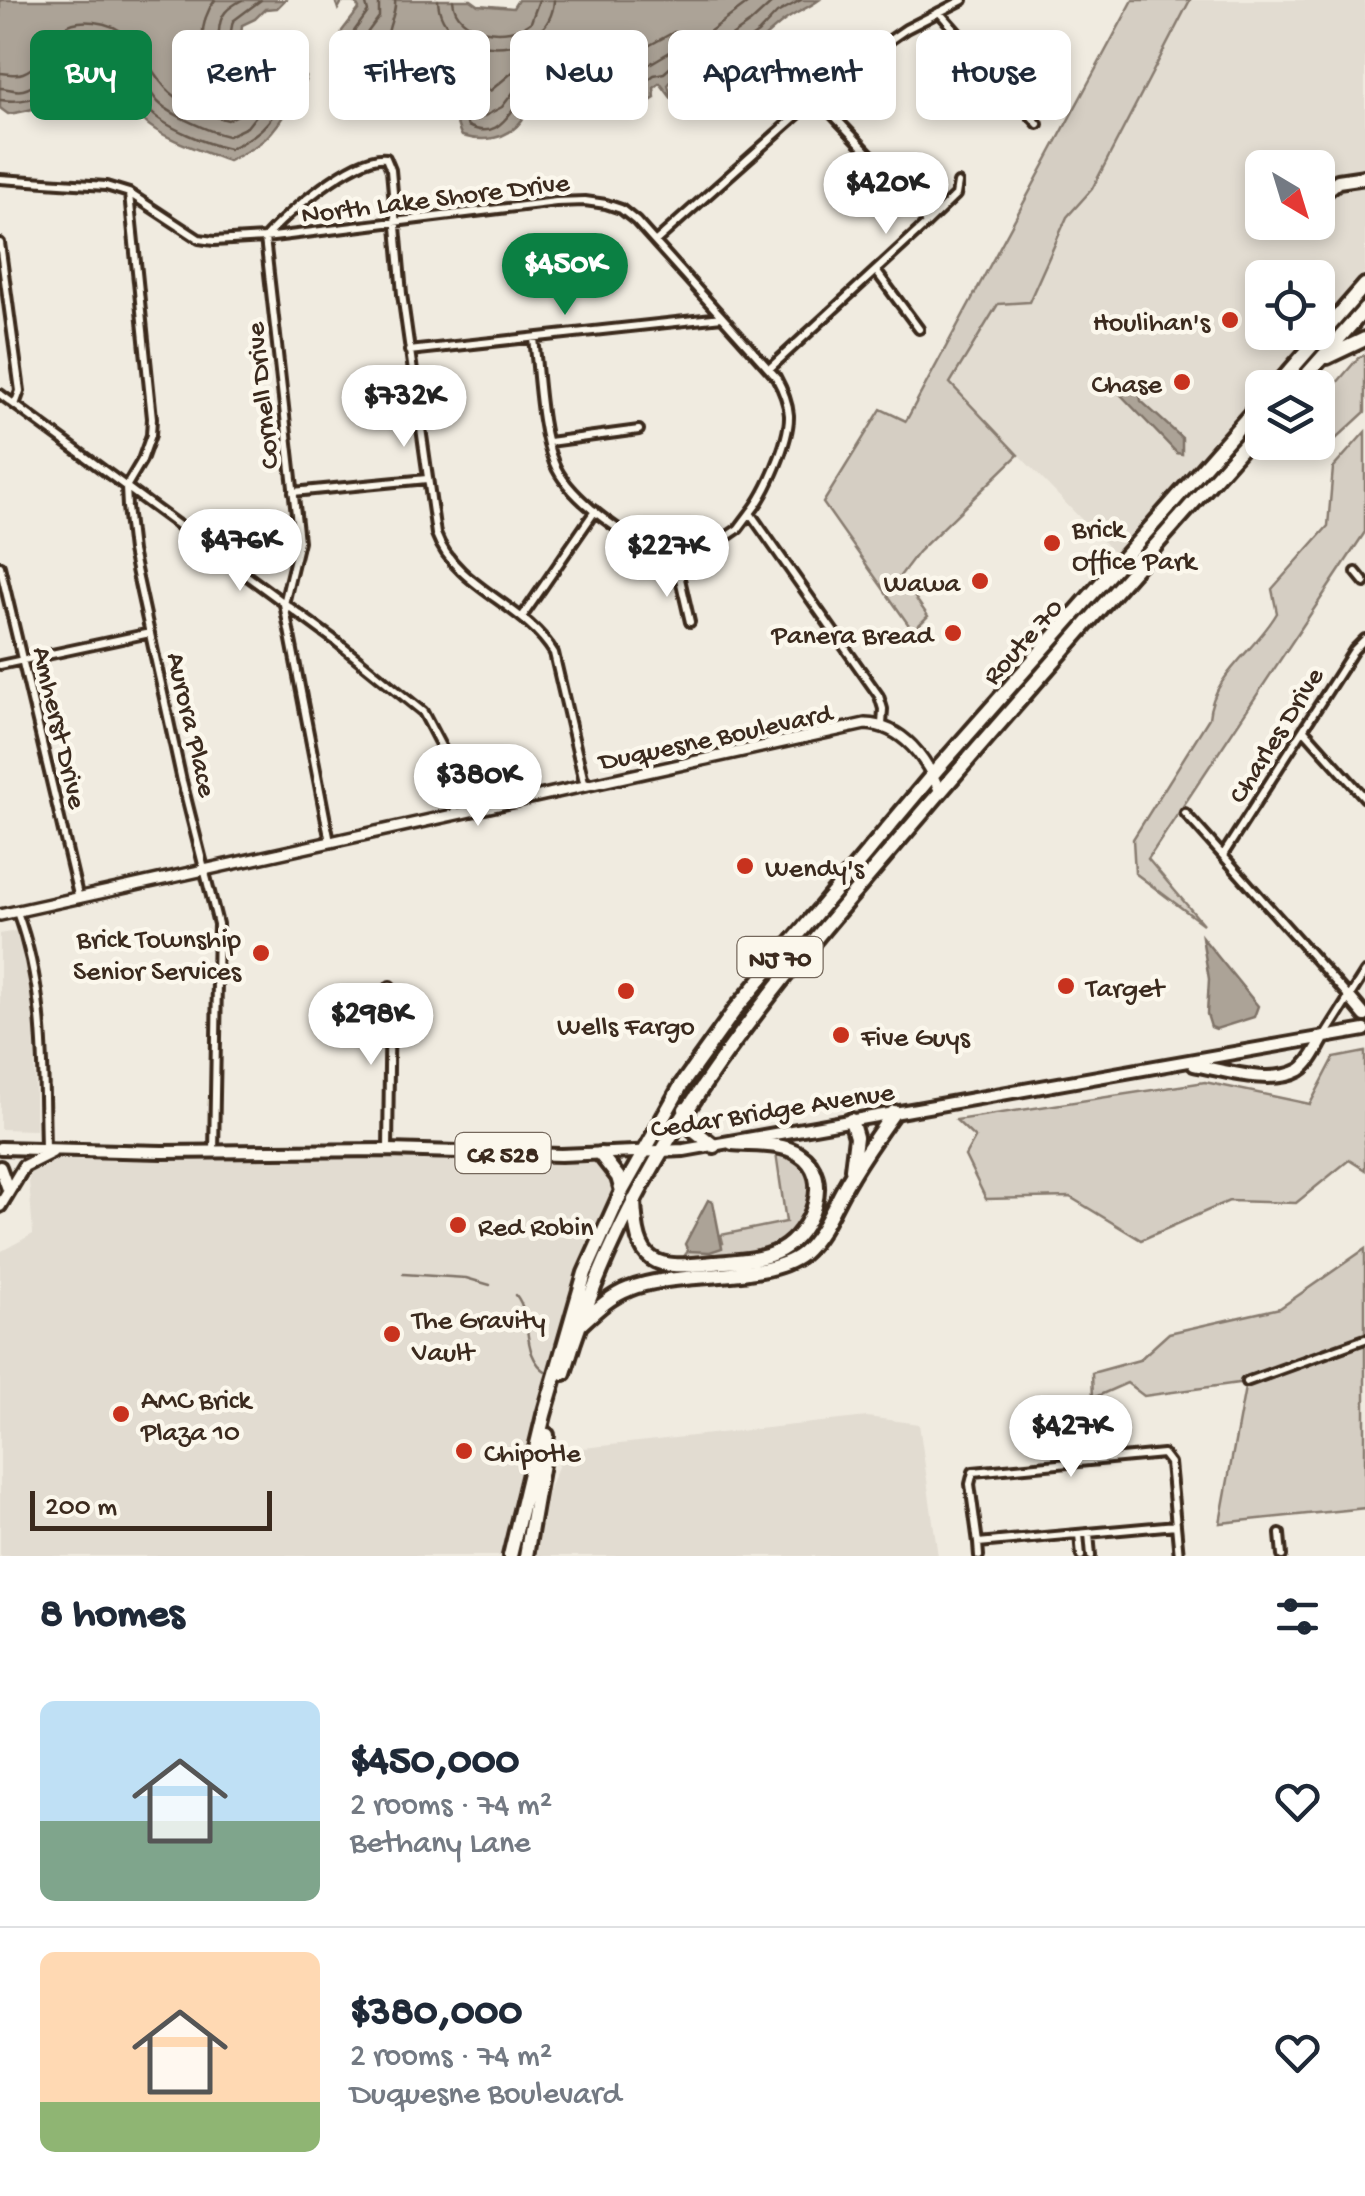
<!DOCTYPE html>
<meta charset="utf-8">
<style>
:root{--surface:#fff;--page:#f2f2f3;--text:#1f2937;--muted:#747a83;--line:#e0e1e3;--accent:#0b8043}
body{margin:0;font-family:"Gochi Hand",sans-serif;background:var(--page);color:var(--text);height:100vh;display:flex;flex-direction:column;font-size:38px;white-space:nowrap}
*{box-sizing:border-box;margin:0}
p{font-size:32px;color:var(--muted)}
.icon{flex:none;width:55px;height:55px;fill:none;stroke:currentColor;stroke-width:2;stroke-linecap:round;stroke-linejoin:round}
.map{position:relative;height:1556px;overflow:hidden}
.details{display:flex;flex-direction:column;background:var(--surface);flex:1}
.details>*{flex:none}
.hud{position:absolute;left:30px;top:30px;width:1305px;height:90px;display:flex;gap:20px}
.needle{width:65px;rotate:142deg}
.fabs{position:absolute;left:1245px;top:150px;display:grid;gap:20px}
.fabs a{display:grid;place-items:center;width:90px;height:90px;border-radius:15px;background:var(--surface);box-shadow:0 5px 15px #0003;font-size:50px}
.scale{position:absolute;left:30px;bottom:25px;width:242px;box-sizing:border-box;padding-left:10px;border:5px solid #3b2a1e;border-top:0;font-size:28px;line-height:35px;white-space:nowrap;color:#3b2a1e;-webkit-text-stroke:8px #fbf7ec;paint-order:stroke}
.price{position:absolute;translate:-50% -85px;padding:0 22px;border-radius:35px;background:#fff;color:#222;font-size:32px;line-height:65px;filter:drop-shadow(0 2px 5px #0008)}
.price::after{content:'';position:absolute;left:50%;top:60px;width:30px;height:22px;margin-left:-15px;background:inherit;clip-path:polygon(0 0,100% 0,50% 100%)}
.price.active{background:var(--accent);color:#fff}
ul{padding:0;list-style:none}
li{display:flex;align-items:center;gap:30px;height:250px;padding:0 40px}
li+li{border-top:2px solid var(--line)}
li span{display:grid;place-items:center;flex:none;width:280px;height:200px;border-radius:15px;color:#555}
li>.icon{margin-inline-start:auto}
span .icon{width:120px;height:120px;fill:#fffc;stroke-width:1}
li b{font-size:42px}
h2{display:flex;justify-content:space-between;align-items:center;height:120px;padding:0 40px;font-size:42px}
.tag{padding:0 35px;border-radius:15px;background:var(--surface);box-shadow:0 5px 15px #0003;font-size:35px;line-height:90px}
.tag.active{background:var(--accent);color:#fff}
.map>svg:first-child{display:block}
</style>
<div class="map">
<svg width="1365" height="1556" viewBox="0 0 1365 1556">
<rect width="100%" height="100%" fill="#f0ebe0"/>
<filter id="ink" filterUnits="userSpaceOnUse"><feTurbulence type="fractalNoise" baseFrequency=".01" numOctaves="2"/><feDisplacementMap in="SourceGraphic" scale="20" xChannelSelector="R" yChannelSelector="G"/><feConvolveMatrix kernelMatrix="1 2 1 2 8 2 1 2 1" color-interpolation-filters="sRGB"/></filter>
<g filter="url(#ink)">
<path fill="#e2dcd1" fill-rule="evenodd" d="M1190,0H1365V272L1318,326V278H1262V332L1312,333L1116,555L950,384L999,303L1029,302L1067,217L1092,189ZM1262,168H1318V222H1262Z
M16,931L35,1002V1130L0,1129V934Z
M64,1149L600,1154L622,1191L603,1230L510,1556H0V1252L33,1234L28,1167Z
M867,1417L919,1424L938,1556H536L544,1500L565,1450Z"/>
<path fill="#d5cec3" stroke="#887c70" stroke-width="2.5" d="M1133,0H1190L1092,189L1067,217L1029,302L998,304L950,383L1018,455L918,552L900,576L928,616L913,631L823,503L881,409L906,421Z
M1365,355V412L1325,449L1317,443L1318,405L1359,357Z
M1365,432V532L1148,859L1203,924L1135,873L1133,839L1209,718C1213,674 1256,650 1277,613L1272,589L1328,526L1333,468Z
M1365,1052V1170L1349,1160L1296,1203L1229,1201L1141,1240L1070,1197L986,1199L965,1156L975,1138L956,1120L1205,1082L1310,1104L1334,1058Z
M776,1153L794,1156C807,1166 813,1180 810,1197C798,1260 730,1256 680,1262L688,1251L723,1243L721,1235L786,1222Z
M1365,1249V1508L1220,1523L1246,1382L1144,1396L1127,1383L1093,1398L1092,1373L1139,1360L1169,1333L1280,1308Z"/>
<path fill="#aca397" stroke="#7f7367" stroke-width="2.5" d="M0,0H285L277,8L265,9L255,19L242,25C237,65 258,55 277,80L292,74L306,77C304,90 296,92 291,103C273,136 262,145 228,161C205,152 160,138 143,120C125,100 116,62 86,58C76,67 74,76 67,86C52,105 31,111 8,114L0,108Z
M335,0H471L478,5L513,8L518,0H819C808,8 795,13 784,21C759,40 730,74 698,81L682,68L668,85L672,99L660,83L654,88L655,98L650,101L627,89L607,95L601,87L584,88L578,104L570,108C555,103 544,108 529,105C526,110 525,116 522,120C508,140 483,142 462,136C454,123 456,103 444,94C437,88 430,92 422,91C398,89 355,67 340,49L342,31L359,9L355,2H342L338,9Z
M1133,377L1138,379L1141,401L1182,438V454L1177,453L1120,394Z
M1202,937L1258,1006L1254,1017L1216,1029L1211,1027L1207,1014L1209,979Z
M708,1200L713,1202L722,1248L710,1252L688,1251L685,1244Z"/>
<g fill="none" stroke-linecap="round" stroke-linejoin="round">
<path stroke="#685a4e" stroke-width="2.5" d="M365,0L368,12L352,34V48C364,62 397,75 416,80C429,83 443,77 454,89C464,99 462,114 468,126C499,141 507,114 524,97L568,96C581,76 590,68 613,83L626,79L644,83L654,75L664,73L681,58L700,69L707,68L758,33L777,13L801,0
M379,0V17L364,37L365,44L414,66L439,68L458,76L472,95L476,115L481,118L502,107L518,86L560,81L572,69L589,63L615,69H641L680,46L706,54L750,23L775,0
M395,0C397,14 386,28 388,39L419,52L441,53L463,61L490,91L514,71L552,66L576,51L591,48L637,52L674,32L705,35L752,0
M438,0C440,61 551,63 554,0
M453,0C455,34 509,40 531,22L539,0
M0,73C8,73 16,76 23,73C51,63 45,16 94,22C141,27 143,69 171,93C185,105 211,116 228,120L238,115L246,103C239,96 228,91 220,83C198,62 197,24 215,0
M0,88C8,88 15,92 23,90C56,81 56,32 94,37C128,41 139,80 158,102C171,115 210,132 228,136L247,127L266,103C246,75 214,75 219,31C220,14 227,8 242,0
M0,100C72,109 53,44 99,50C123,64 132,92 150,111C164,127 209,145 229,149C256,137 272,124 283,96L281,91C271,88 268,83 260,77C234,59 225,54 233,21L261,0"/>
<path stroke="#7f7367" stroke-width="2.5" d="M403,1274L466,1278L490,1285
M516,1295C534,1318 519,1355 548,1373"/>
<defs>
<path id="street" d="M939,12L1038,124
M0,179L106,186L129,193L199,239L214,241L265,238L556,202L585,201L606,204L621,209L636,221L776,377C782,388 788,402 789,415C790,440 766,494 750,513L879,696L883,709L882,725
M129,194L152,418L151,435L142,460L126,487L127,507L132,551L182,781L218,924L214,1152
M927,223L956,195L958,183
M656,241L851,67L906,29L963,0
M0,243L20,391L15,405
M876,271L919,329
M534,339C539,376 540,429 554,463C571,506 642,543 678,570
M409,351L722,317
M769,369L926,224L916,203L817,98
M0,394L333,639L423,712L445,754L456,814
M549,442L639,430
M293,492L427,479
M0,566L79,899
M678,570L738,529L750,513
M678,570L690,622
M1356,572L1365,583
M522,617L595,511
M0,665L150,633
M1305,731L1365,798
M1185,813L1349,997
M330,842L284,604L299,541L265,238C284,215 357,153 386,158L391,170L402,294L436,534C456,588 525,604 554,653L585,786
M1223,855L1354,650L1365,639
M17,912C46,991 43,1066 45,1148
M1324,1037L1365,972
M388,1150L390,986
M1246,1382L1365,1339
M1089,1533L1091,1556
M1079,1534L1081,1556
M1280,1534L1282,1556
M978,1543L970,1484L973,1472L1163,1454L1170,1463L1179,1556
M979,1556L978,1543L1176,1525"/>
<path id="secondary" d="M0,915L865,724C903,725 927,759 940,792"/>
<path id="primary" d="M1349,997L1365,1016
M1194,1065C1224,1070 1271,1086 1300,1070C1311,1063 1317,1048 1324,1037
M0,1148L162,1152L388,1150L561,1155L684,1150L1365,1030
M0,1167L8,1189
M0,1206L24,1166L52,1152"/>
<path id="highway" d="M1323,193L1338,181L1365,177
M1327,357L1365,339
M1275,388L1365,285
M1295,388L1365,309
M685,1109L694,1130L714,1146
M851,1120L856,1137L852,1169
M600,1154L618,1177L622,1191
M634,1200C636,1265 653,1270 714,1263C736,1261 761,1261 781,1250C811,1233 835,1177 799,1154C781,1142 753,1145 732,1143
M580,1325C595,1311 610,1296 629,1289C675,1270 766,1283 802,1254C824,1235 835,1201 851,1176C864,1154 879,1133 894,1112
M564,1373C632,1143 772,989 924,811C1035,681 1149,553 1262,425
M510,1556L544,1415L585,1273L622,1191L682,1084L735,1010L933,774L1262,401
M526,1556L547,1435"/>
</defs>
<use href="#street" stroke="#3b2a1e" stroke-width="14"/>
<use href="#secondary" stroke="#3b2a1e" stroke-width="16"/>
<use href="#primary" stroke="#3b2a1e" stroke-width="18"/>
<use href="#highway" stroke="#3b2a1e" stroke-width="20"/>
<use href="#street" stroke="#fbf7ec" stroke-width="6"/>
<use href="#secondary" stroke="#fbf7ec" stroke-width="9"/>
<use href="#primary" stroke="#fbf7ec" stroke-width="10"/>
<use href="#highway" stroke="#fbf7ec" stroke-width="12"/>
</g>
</g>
<g fill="#c8321e" stroke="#fbf7ec" stroke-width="4">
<circle cx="1230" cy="320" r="10"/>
<circle cx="1182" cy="382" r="10"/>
<circle cx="1052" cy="543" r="10"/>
<circle cx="980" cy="581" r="10"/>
<circle cx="953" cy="633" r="10"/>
<circle cx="745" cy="866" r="10"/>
<circle cx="261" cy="953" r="10"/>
<circle cx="1066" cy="986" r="10"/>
<circle cx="626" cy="991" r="10"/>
<circle cx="841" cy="1035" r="10"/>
<circle cx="458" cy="1225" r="10"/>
<circle cx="392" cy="1334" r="10"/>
<circle cx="121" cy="1414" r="10"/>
<circle cx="464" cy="1451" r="10"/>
</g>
<g text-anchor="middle" stroke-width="9" stroke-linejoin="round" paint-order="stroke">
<g fill="#fbf7ec" stroke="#75685c" stroke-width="2.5">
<rect x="737.5" y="937" width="85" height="40" rx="8"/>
<rect x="455.5" y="1133" width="95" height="40" rx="8"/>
</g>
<g font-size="25" font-weight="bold" fill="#3b2a1e">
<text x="780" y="966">NJ 70</text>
<text x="503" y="1162">CR 528</text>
</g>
<g font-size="28" fill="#3b2a1e" stroke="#fbf7ec">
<text transform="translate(435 196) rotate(-7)" y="10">North Lake Shore Drive</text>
<text transform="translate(260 396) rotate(-96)" y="10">Cornell Drive</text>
<text transform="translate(1021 640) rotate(-48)" y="10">Route 70</text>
<text transform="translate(194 724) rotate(77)" y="10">Aurora Place</text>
<text transform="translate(62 727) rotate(77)" y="10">Amherst Drive</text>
<text transform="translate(1274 734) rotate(-58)" y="10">Charles Drive</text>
<text transform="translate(715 735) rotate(-12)" y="10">Duquesne Boulevard</text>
<text transform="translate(772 1108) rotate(-9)" y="10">Cedar Bridge Avenue</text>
</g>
<g font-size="28" fill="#3b2a1e" stroke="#fbf7ec" text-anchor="start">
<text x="1210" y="330" text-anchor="end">Houlihan's</text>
<text x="1162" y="392" text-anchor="end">Chase</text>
<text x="1072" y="537">Brick<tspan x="1072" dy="32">Office Park</tspan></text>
<text x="960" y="591" text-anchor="end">Wawa</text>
<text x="933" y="643" text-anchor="end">Panera Bread</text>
<text x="765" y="876">Wendy's</text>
<text x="241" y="947" text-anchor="end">Brick Township<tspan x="241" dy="32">Senior Services</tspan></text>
<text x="1086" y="996">Target</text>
<text x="626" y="1034" text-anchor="middle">Wells Fargo</text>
<text x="861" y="1045">Five Guys</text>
<text x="478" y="1235">Red Robin</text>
<text x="412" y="1328">The Gravity<tspan x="412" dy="32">Vault</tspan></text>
<text x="141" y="1408">AMC Brick<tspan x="141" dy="32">Plaza 10</tspan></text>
<text x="484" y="1461">Chipotle</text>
</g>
</g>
</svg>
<div class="fabs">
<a><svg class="needle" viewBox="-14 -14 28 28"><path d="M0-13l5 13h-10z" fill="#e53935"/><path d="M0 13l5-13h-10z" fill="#747a83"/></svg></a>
<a><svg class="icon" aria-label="locate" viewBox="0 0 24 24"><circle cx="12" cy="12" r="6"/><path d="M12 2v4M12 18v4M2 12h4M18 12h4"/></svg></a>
<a><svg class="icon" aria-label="layers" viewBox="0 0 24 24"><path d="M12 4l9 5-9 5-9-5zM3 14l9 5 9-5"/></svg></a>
</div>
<div class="scale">200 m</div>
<b class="price" style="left:886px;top:237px">$420K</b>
<b class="price active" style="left:565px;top:318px">$450K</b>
<b class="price" style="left:404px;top:450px">$732K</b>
<b class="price" style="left:240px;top:594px">$476K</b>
<b class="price" style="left:667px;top:600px">$227K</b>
<b class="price" style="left:478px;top:829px">$380K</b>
<b class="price" style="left:371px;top:1068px">$298K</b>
<b class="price" style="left:1071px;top:1480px">$427K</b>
<div class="hud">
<a class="tag active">Buy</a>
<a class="tag">Rent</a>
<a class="tag">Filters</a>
<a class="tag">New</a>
<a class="tag">Apartment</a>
<a class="tag">House</a>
</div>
</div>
<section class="details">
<h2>8 homes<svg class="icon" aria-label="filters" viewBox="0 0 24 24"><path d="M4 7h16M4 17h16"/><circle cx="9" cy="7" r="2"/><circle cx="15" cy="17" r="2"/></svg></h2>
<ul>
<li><span style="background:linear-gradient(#bfe0f5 60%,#7fa58c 0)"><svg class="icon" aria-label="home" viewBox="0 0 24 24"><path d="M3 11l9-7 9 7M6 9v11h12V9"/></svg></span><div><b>$450,000</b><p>2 rooms · 74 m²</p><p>Bethany Lane</p></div><svg class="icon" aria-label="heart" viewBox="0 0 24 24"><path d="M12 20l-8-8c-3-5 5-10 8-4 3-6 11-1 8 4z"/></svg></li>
<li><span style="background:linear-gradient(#ffd9b3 75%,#8fb573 0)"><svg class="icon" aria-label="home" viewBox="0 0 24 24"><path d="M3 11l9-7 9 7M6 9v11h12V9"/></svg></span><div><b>$380,000</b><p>2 rooms · 74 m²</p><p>Duquesne Boulevard</p></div><svg class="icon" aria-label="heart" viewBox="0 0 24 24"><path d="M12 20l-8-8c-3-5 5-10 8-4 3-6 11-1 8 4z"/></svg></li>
</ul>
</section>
